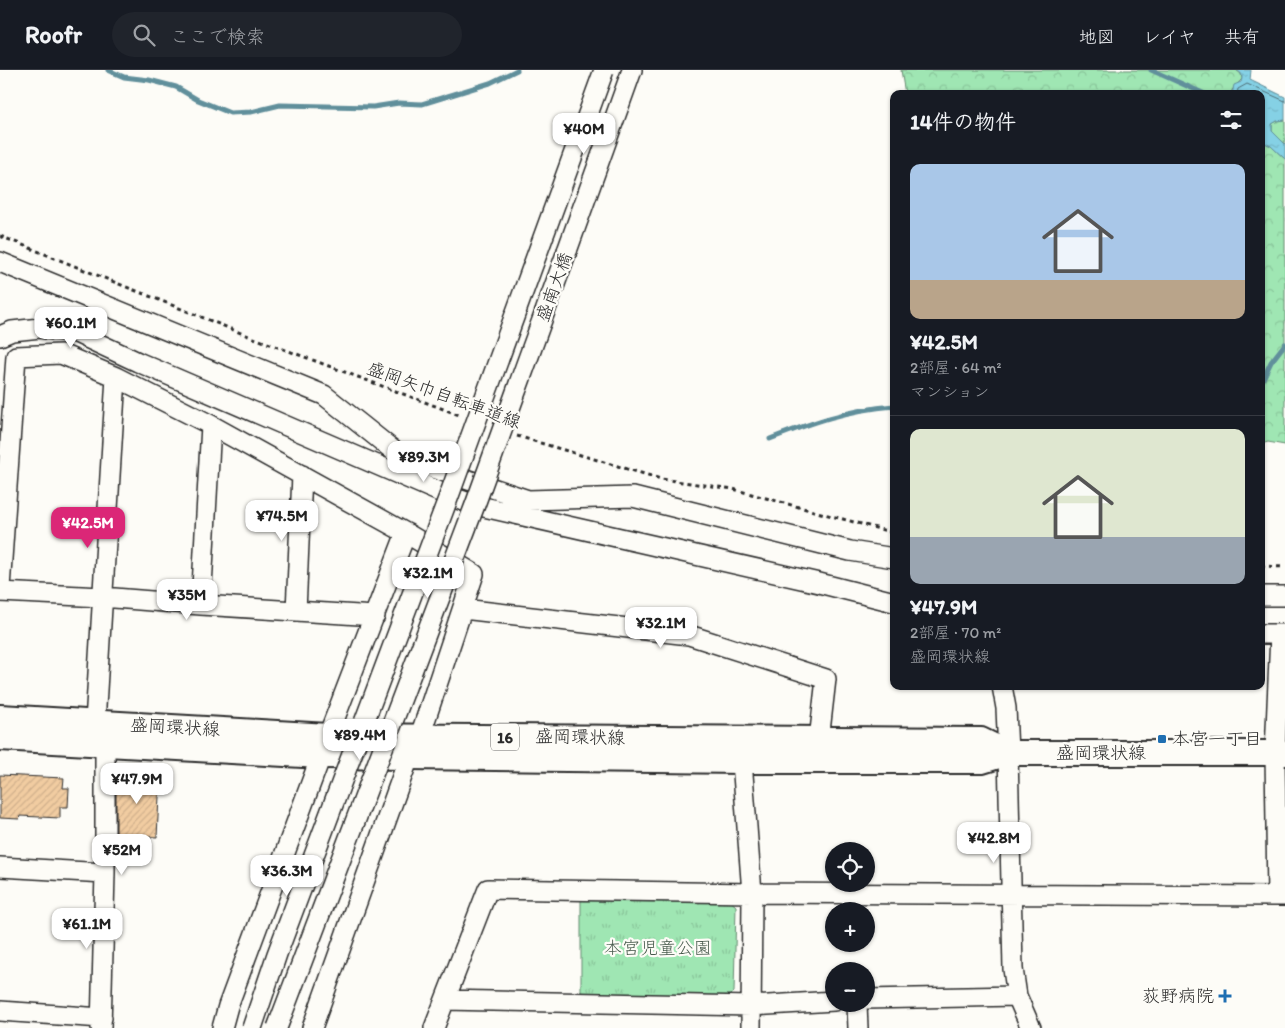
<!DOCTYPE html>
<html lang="ja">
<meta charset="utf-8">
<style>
:root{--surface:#171b24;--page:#20242c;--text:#f1f3f6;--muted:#9ea1a6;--line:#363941;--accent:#db2777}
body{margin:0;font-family:Itim,"Klee One",sans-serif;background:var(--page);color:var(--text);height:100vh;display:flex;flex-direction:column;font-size:19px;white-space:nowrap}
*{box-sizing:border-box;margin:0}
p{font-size:16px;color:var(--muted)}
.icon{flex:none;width:28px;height:28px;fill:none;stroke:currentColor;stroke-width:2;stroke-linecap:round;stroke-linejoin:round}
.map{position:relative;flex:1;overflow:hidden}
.panel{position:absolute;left:890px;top:20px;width:375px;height:600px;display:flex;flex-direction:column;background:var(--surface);border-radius:10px;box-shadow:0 1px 4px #0004}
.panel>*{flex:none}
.controls{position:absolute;left:825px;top:772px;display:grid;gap:10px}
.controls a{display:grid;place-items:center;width:50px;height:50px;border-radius:50%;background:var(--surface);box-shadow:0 1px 4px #0004;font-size:25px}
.price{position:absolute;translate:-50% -42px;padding:0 11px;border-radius:10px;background:#fff;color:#222;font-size:16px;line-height:32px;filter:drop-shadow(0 1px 2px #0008)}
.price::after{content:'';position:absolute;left:50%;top:30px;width:15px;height:11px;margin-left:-8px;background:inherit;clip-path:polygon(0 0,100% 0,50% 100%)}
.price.on{background:var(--accent);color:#fff}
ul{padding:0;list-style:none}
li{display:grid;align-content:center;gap:10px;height:265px;padding:0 20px}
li+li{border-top:1px solid var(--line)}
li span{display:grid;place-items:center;height:155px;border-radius:10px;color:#555}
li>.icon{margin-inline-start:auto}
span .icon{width:90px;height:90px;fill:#fffc;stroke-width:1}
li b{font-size:21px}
h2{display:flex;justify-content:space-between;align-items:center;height:60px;padding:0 20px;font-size:21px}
header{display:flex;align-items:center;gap:30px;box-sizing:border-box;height:70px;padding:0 25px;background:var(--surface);border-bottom:1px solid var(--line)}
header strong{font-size:24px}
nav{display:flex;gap:28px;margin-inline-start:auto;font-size:18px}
.search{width:350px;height:45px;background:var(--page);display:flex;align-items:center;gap:12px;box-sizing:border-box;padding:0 18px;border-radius:28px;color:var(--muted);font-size:19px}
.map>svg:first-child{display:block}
</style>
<header>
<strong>Roofr</strong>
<div class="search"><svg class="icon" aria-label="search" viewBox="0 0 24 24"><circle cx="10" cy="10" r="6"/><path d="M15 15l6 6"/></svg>ここで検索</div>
<nav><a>地図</a><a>レイヤ</a><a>共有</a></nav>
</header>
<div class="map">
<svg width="1285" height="958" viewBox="0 0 1285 958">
<defs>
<pattern id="forest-crowns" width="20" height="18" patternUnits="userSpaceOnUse" patternTransform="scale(1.25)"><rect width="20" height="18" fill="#9fe6b3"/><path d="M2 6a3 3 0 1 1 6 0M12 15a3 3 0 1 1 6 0" fill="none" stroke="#89c59a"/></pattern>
<pattern id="park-tufts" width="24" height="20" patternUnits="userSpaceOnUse" patternTransform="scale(1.25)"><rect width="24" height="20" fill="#9fe6b3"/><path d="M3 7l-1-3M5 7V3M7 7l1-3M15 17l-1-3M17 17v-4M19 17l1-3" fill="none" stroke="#89c59a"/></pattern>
<pattern id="water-ripples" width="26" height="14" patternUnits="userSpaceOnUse" patternTransform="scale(1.25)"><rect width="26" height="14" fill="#85d1e5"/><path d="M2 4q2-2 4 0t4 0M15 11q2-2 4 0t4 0" fill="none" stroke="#73b4c5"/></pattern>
<pattern id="building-hatch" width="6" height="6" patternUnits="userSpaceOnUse" patternTransform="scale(1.25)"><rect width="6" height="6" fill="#f1cca1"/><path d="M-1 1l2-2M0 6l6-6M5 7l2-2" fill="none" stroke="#cfaf8b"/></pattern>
</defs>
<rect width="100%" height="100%" fill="#fdfcf7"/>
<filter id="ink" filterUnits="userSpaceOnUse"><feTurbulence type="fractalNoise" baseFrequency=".02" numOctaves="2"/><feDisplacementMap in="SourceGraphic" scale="10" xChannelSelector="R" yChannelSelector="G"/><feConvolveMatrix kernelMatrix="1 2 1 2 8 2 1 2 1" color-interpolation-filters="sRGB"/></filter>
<g filter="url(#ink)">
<path fill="url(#forest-crowns)" stroke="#65886f" d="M901,0H1236L1241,4L1242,9L1232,20V24H905Z
M1285,50V74L1272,61V54L1277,51Z
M1261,71L1271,76L1285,89V375L1268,372L1261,374Z"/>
<path fill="url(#park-tufts)" stroke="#65886f" d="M581,829L729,830L736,836L734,922L729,927L581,925Z"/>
<path fill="url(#water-ripples)" stroke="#618f9b" d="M1236,0H1251L1250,10L1285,27V50L1277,51L1272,54V61L1285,74V89L1271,76L1261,71V24H1232L1234,15L1241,12C1243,7 1242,2 1236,0Z"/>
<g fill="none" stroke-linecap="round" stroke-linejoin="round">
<path stroke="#4f6d75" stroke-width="1" d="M1237,24L1238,19L1247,14L1285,31"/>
<path stroke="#618f9b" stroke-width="5" d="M108,0L124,7L149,10L176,17L198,30L230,43L251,42L280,35L373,37L399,33L422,34L490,13L517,0
M1151,0L1205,24
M1261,313L1271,292L1285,274
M770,369C813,352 847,340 894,336"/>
</g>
<path fill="url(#building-hatch)" stroke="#2b2b2b" d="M116,704L160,706L157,767L116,765Z
M0,705L64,708L63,718H69L68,737H60V748L20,746L19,749L0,748Z"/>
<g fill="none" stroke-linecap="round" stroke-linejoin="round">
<defs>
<path id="minor" d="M567,181L632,0
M0,192L324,325L403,388L528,430L633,427L850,481L894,488
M0,266L12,261L40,258L74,262L138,292L449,426L475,435L819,513L894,532
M0,518L16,286L61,284L116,307L211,355L406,463L474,504L420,666
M0,522L102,527L201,535L375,546
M1261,526H1285
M201,535L211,355
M463,539L689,565L826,609L819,670
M296,541L302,405
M1261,564H1285
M1002,616L1006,638L1008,683L1013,899L1017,926L1031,958
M95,653L116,307
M328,666L406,463
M742,691L752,823L751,958
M0,797L105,803V674
M1277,826L1275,683L1280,564
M866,929L1017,926
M445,930L751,936L834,931
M857,934L858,958
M0,941L102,948
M101,958L105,803
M222,958L228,936L321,686
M312,958L409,687
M434,958L488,819L752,823L1285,826"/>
<path id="major" d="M0,647L328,666L981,670L1008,683
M0,668L321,686L742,691H982L1008,683H1285"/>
</defs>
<use href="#minor" stroke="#2b2b2b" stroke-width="22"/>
<use href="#major" stroke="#2b2b2b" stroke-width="28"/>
<path stroke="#2b2b2b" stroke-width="3" stroke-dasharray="4 4" stroke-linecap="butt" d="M0,166L246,265L462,346
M517,366L661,409L733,419L894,463
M1261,496L1285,497"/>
<use href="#minor" stroke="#fdfcf7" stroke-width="19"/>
<use href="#major" stroke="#fdfcf7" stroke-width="24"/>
<defs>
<path id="minor-bridge" d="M252,958L277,884L449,426L604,0
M277,958L475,435L567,181"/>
</defs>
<use href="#minor-bridge" stroke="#2b2b2b" stroke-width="22" stroke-linecap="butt"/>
<use href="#minor-bridge" stroke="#fdfcf7" stroke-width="19"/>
</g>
</g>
<g fill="#1f6fb2" stroke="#fdfcf7" stroke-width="2">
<rect x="1157" y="664" width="10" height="10" rx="2.5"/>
<path d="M1222.5 918.5h5v5h5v5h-5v5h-5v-5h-5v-5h5z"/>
</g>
<g text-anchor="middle" stroke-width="4.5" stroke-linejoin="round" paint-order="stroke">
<rect fill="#fdfcf7" stroke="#6a6a68" stroke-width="1" x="491" y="653.5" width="28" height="27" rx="4"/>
<g font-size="16" font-weight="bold" fill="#2b2b2b">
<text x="505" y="673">16</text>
</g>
<g font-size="18" fill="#2b2b2b" stroke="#fdfcf7">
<text transform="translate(554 217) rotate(-70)" y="6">盛南大橋</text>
<text transform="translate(444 325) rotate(20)" y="6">盛岡矢巾自転車道線</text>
<text transform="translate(175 657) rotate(3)" y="6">盛岡環状線</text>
<text transform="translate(580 667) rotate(1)" y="6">盛岡環状線</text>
<text x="1101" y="689">盛岡環状線</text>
</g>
<g font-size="18" fill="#2b2b2b" stroke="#fdfcf7" text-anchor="start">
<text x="1172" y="675">本宮一丁目</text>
<text x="1214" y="932" text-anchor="end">荻野病院</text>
</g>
<g font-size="18" fill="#485a4d" stroke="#fdfcf7">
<text x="658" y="884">本宮児童公園</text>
</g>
</g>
</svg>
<div class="controls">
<a><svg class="icon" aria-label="locate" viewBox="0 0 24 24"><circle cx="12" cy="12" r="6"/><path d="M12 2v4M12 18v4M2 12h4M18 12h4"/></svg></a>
<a>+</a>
<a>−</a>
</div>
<b class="price" style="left:584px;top:85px">¥40M</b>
<b class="price" style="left:71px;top:279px">¥60.1M</b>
<b class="price" style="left:424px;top:413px">¥89.3M</b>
<b class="price" style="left:282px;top:472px">¥74.5M</b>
<b class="price on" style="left:88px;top:479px">¥42.5M</b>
<b class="price" style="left:428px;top:529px">¥32.1M</b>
<b class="price" style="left:187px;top:551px">¥35M</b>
<b class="price" style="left:661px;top:579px">¥32.1M</b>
<b class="price" style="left:360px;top:691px">¥89.4M</b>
<b class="price" style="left:137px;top:735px">¥47.9M</b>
<b class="price" style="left:994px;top:794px">¥42.8M</b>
<b class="price" style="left:122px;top:806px">¥52M</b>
<b class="price" style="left:287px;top:827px">¥36.3M</b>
<b class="price" style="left:87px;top:880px">¥61.1M</b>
<section class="panel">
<h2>14件の物件<svg class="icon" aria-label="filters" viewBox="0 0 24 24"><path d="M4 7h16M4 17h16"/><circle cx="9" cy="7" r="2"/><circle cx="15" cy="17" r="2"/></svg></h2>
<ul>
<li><span style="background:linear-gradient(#a9c7e8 75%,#b9a48a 0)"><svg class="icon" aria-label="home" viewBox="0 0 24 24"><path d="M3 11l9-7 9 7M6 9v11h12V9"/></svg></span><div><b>¥42.5M</b><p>2部屋 · 64 m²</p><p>マンション</p></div></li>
<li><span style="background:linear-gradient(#dfe7d0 70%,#9aa5b1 0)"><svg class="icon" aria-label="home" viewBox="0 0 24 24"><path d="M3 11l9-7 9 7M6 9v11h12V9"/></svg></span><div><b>¥47.9M</b><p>2部屋 · 70 m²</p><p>盛岡環状線</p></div></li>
</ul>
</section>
</div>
